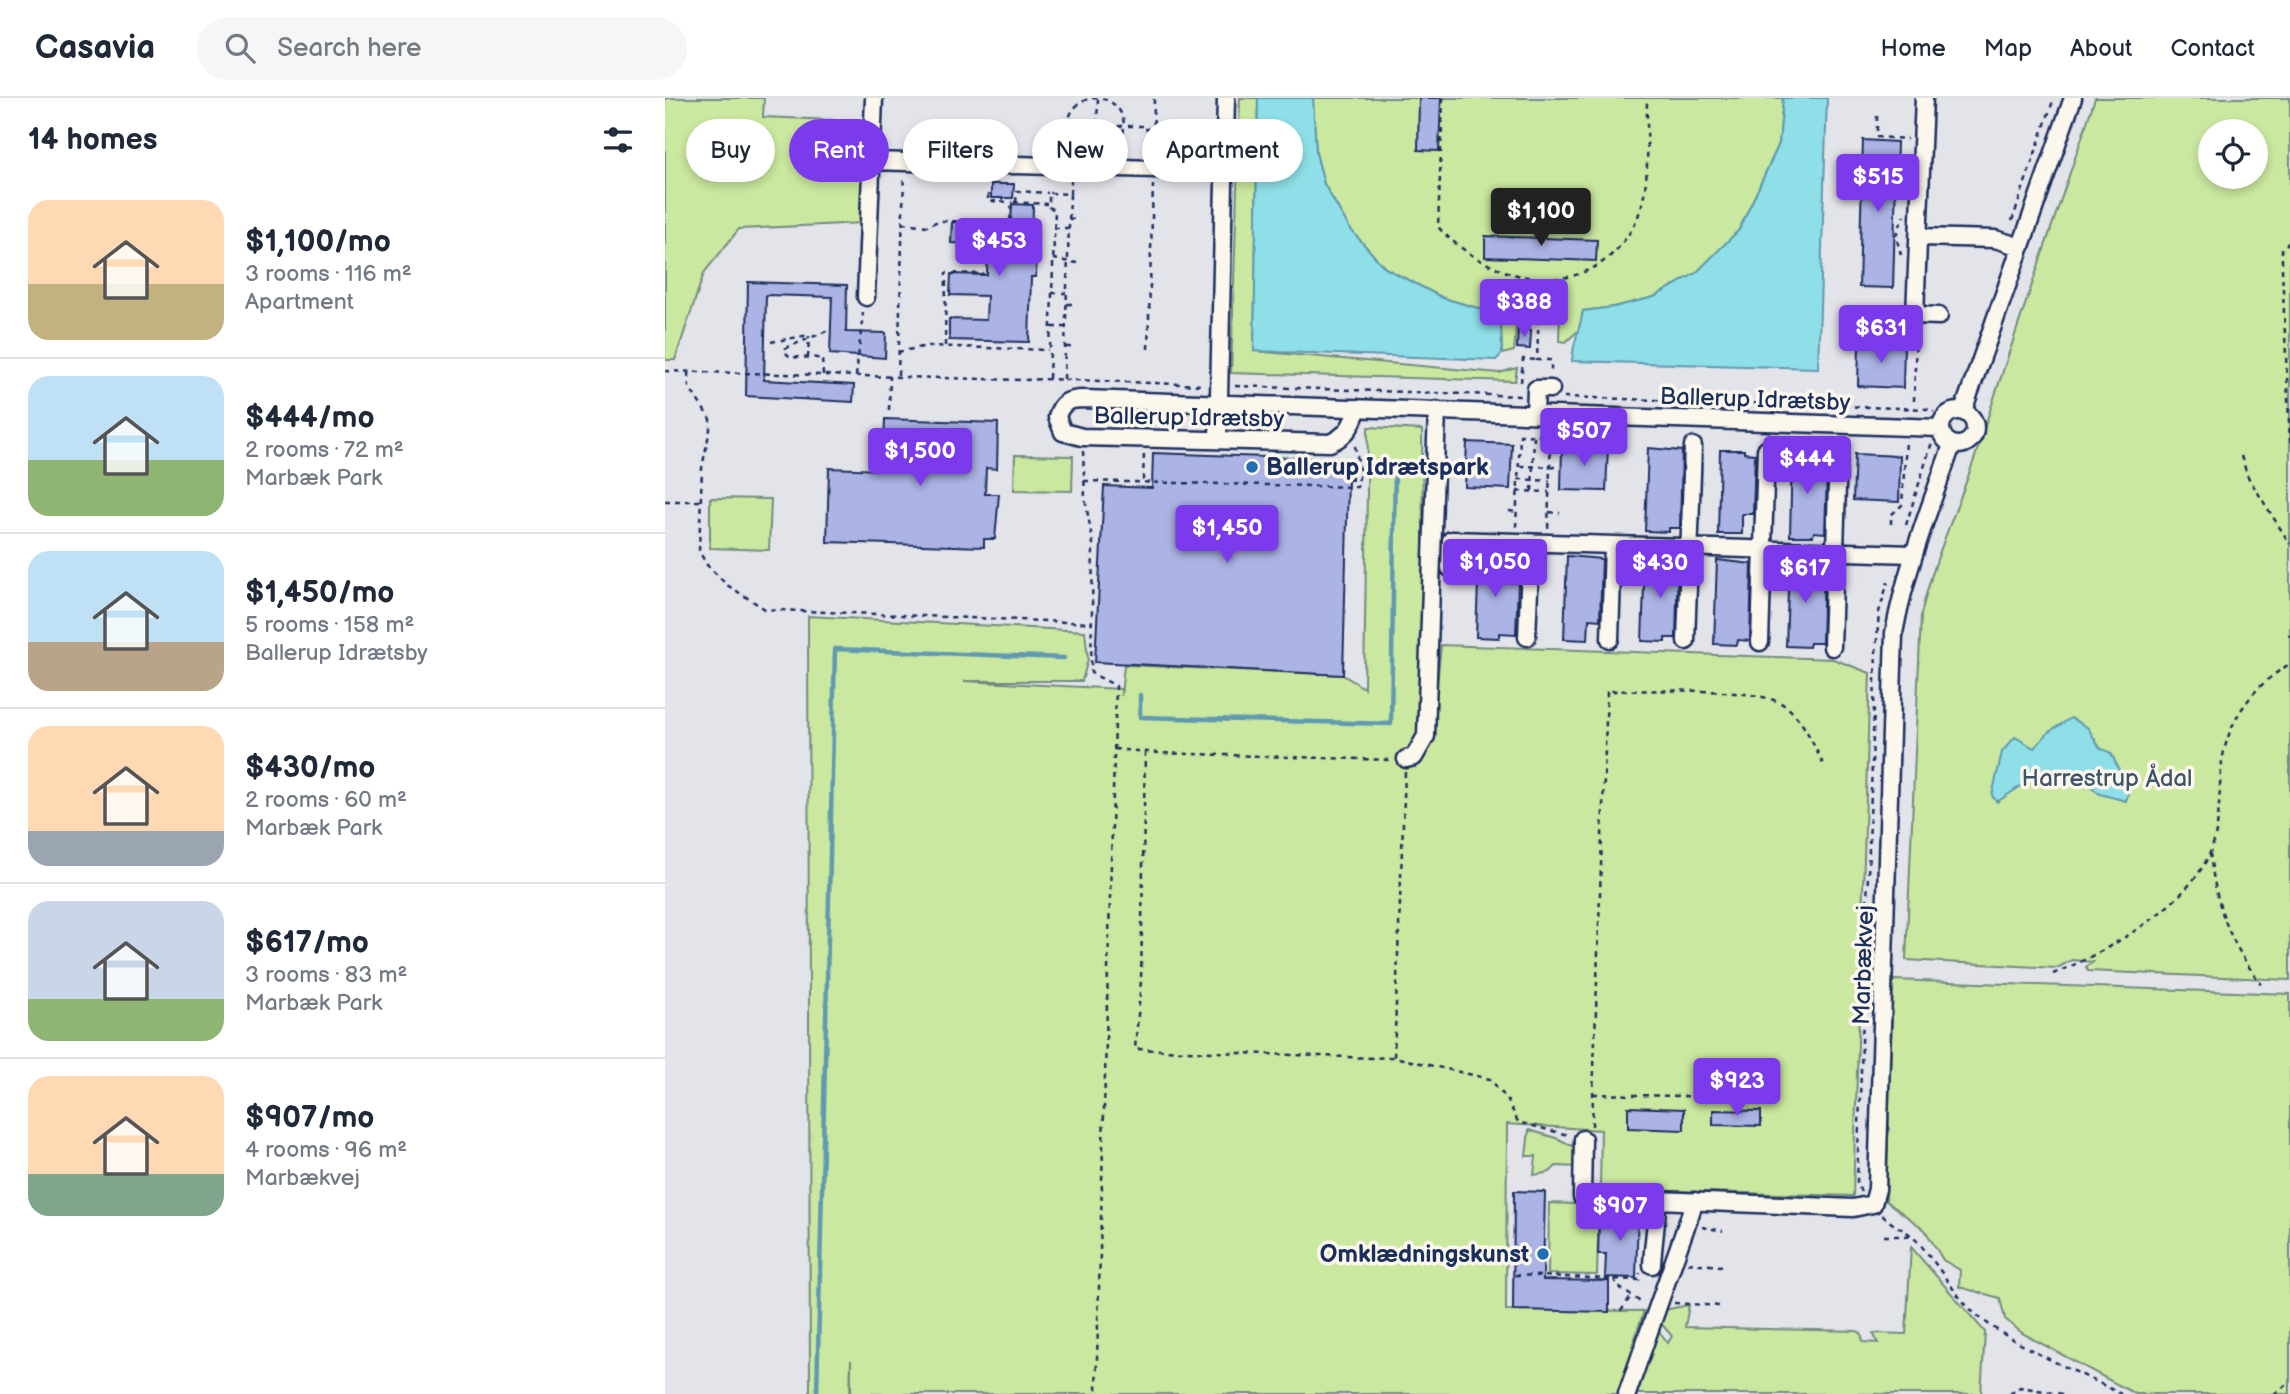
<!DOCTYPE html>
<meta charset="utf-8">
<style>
:root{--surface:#fff;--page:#f6f6f7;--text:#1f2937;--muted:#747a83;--line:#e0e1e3;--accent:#7c3aed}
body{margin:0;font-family:"Balsamiq Sans",sans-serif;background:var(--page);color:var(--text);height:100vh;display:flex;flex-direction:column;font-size:26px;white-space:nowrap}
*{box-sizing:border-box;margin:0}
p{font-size:23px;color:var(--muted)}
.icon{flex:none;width:38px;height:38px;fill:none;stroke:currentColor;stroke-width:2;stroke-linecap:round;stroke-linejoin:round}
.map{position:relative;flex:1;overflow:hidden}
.sheet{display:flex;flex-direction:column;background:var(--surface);width:665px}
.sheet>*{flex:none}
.banner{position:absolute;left:21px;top:21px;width:665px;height:63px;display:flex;gap:14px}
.controls{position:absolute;left:1533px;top:21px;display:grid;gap:14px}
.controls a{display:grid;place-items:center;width:70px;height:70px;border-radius:50%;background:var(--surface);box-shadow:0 4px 10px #0003;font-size:35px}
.price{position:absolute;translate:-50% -60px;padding:0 16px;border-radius:7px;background:var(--accent);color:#fff;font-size:23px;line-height:46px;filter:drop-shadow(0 2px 4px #0008)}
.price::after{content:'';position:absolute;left:50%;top:42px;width:21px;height:16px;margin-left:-10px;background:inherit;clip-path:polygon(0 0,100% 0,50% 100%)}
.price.on{background:#222;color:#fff}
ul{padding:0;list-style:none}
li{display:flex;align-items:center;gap:21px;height:175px;padding:0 28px}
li+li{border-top:2px solid var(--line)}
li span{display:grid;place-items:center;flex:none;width:196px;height:140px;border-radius:21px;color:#555}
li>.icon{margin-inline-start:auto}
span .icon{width:84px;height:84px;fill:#fffc;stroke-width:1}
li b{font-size:30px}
h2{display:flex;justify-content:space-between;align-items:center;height:84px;padding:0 28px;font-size:30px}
.chip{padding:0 24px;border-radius:32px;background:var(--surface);box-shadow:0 4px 10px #0003;font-size:24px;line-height:63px}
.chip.on{background:var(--accent);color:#fff}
header{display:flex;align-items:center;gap:42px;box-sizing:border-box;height:98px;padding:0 35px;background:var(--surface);border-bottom:2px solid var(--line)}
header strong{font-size:33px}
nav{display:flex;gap:38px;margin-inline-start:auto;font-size:24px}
.search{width:490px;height:63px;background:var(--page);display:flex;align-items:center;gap:18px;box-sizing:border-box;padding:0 24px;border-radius:38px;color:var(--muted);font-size:26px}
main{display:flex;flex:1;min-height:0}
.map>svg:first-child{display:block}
</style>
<header>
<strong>Casavia</strong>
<div class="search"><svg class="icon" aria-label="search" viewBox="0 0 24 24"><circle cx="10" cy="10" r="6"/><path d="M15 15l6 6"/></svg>Search here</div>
<nav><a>Home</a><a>Map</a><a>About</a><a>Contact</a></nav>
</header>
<main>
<section class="sheet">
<h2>14 homes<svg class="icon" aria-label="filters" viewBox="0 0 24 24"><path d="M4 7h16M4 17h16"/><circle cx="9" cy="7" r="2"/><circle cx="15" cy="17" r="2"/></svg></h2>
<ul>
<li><span style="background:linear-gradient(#ffd9b3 60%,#c2b280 0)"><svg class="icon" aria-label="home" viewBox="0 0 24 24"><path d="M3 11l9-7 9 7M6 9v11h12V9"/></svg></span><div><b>$1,100/mo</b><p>3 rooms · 116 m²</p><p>Apartment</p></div></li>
<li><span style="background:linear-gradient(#bfe0f5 60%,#8fb573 0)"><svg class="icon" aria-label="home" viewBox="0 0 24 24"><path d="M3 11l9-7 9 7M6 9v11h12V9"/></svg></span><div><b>$444/mo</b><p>2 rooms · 72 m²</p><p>Marbæk Park</p></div></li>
<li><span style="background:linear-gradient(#bfe0f5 65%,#b9a48a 0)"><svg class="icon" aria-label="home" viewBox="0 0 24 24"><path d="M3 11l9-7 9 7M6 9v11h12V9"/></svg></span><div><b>$1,450/mo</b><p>5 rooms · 158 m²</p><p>Ballerup Idrætsby</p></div></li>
<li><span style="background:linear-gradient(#ffd9b3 75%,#9aa5b1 0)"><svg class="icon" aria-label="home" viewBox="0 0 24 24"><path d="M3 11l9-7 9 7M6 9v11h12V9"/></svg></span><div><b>$430/mo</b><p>2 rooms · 60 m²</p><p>Marbæk Park</p></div></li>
<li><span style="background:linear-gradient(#c9d6e8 70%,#8fb573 0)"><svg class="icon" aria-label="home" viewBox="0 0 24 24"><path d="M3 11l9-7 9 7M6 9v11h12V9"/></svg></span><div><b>$617/mo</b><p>3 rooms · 83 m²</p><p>Marbæk Park</p></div></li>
<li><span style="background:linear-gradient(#ffd9b3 70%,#7fa58c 0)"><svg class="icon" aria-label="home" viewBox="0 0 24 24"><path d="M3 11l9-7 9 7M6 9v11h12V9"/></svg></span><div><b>$907/mo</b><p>4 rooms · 96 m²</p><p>Marbækvej</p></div></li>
</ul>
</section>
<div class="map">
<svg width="1625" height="1296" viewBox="0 0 1625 1296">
<rect width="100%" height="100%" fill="#e3e3ea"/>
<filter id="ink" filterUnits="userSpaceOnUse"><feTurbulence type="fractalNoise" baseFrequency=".0143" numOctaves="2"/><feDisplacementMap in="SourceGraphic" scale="14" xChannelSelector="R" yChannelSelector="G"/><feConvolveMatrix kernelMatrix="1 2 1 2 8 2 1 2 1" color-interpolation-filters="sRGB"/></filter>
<g filter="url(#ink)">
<path fill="#cae89f" stroke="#728c7e" stroke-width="2" fill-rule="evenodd" d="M0,0H99L98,19L168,22L166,69L200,71L198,125L74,131L39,175L10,262H0Z
M575,0H593L589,253L834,275L852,270L850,283L566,275Z
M648,0H1118L1114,46L1074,132L1031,175L989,199L949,209L918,213L915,231L901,244L894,243L896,188L855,186L849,253L837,256L836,227L816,211L778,200L720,170L685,131L659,86L651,55Z
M1430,0H1625V882L1423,873L1421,869L1428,864L1407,862L1392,870L1241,862L1256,517C1269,458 1296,404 1314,347C1350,232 1392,116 1430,0ZM1545,33H1591V79H1545Z
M703,329L757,332L759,542L766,644L776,547L1168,561L1205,575L1188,1098L935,1091L936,1032L842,1026L841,1212L979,1213L967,1248L973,1250L991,1229L1003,1245L1007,1238L994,1223L999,1212L1024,1207L1020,1229L1192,1233L1196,1235L1198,1244L1213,1245L1208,1235L1241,1236L1246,1149L1320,1234L1316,1296H186V1262L185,1296H145L143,518L420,533L423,561L417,583H299L456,591V598L459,567L678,577L699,590Z
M350,357L408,358L407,393L349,392Z
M45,400L106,401L104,452L45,450Z
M1228,882L1625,896V1296H1470L1357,1235L1340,1221L1335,1200L1294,1189L1295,1172L1278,1162L1260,1132L1221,1103Z
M864,1032L894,1041L911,1050L915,1069L891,1068L885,1074L869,1077L871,1058H861Z
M884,1105L934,1107L932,1177L883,1176Z"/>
<path fill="#8edfe7" stroke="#6099b0" stroke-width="2" d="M593,0H648L651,55L659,86L685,131L720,170L778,200L816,211L836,227L837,256L831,262L589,253Z
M1118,0H1162L1153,270L907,263C908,244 915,231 918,213L949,209L989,199L1031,175L1074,132L1114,46Z
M1406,620L1423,630L1435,650L1446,655L1455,674L1468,679L1461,703L1435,696L1409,675L1371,678L1332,704L1327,698L1337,654L1350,639L1369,650L1384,634Z"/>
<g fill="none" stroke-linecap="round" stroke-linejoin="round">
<path stroke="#6099b0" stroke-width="4.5" d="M475,597V619L726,626L730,368
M152,1296L170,551L399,560"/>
</g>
<path fill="#acb4e5" stroke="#1b2f5e" stroke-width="2" d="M754,0H776L774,53L753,52Z
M1198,42L1232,44L1228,190L1194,189Z
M326,86H349L348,100H326Z
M347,106L368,107L367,147H372L371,179H366L364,244L284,242V221L321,222L322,198L285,197L286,176L322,177L323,146L286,145L287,124L346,125Z
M820,138L932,142L931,163L820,159Z
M83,184L182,187L181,234L221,235L220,260L165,256L167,199L101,197L99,282L189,287L188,304L81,298Z
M853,231L866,232L865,251L852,250Z
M1194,244L1239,245L1238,290L1193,288Z
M220,321L333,325L332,371L321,370L320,396H334L330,441H319V449L162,444L164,370L218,372Z
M802,344L847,346L845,391L800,389Z
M897,348L943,349L941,393L896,392Z
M983,350L1017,353L1015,430H1004V434L980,433Z
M1055,352H1079V355L1090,356L1088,416H1077V436H1053Z
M1127,354L1151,355L1150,374L1162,375L1160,435L1149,434L1148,438H1125Z
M488,355L687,362V382H683L678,577L430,564L439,388L487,390Z
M1190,356L1235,358L1234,404L1188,402Z
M814,455L837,456L836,484L853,485L851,536L834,535V540L811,539Z
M902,458L937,461L935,522L924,521L923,542L899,541Z
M980,460L1013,464L1011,540H1000V544L977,543Z
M1052,462L1087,466L1085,543L1073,542L1072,547L1049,546Z
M1124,465L1159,468L1157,545H1145L1144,549L1121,548Z
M963,1009L1019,1011V1032L963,1030Z
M1048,1012L1096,1013V1028L1048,1027Z
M849,1093L880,1094L878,1182L944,1183V1214L848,1212Z
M942,1111L973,1112L971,1180L940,1179L941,1156H933L934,1124H942Z"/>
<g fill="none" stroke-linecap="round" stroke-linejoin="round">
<defs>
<path id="minor" d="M1259,0L1250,217L1274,218
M207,63L559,73
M1255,139L1330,141L1356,149
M201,199L209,0
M693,310C687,327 683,337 665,345L417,339L398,334L392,319C396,304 404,301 419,301L1275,330
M1276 330a17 17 0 1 1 34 0a17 17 0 1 1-34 0Z
M1298,313L1408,0
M870,316L871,291H886
M553,341L561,0
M785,470L786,442L1248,456
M862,539L866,445
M945,541L948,447
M1021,543L1028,348
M1095,544L1101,352
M1167,549L1173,355
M741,661L749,659L761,638L772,312
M918,1041L917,1099L1188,1110L1208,1106L1212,1091L1229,535C1241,470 1265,409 1287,347
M987,1167C988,1145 992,1125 992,1102
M962,1296L1030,1103"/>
</defs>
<use href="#minor" stroke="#1b2f5e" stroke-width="21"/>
<path stroke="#1b2f5e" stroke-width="2.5" stroke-dasharray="5 5" stroke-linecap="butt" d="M778,0L773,129C829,189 929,209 971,123C987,90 981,36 982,0
M403 28a28 28 0 1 1 56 0a28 28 0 1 1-56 0Z
M1212,18V39L1242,41
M403,28H480V31H489
M431,56L433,0
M488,56L489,0
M323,96V103L347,104
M351,104L352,93L383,95
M404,121L414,120
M1347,123L1389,0
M238,125L262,128L273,123L345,124L347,104L382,106
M389,130H403
M1625,144L1617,150V171L1625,345
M1236,157L1231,138L1239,117
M388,161L412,165
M875,181L872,262H886V274
M387,195H401
M402,206H412
M1236,226V232H1244
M387,229H401
M106,244L144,237
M280,248L281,175L319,176
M401,249H411
M483,251L488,87
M233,254L263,248L383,252
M143,260L144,238
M0,273L357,282L384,281L539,287
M23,275L24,289L45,321V331L37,370L34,453L42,467L62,487L100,511L113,512L427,525
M158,277L157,260L125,259L119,253L121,250L162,233
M233,277L239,78
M191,278L198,215
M384,280L390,112L384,109V95L405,96L406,83
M399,281L405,96
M856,284L858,261L872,262
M570,288L857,298
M899,299L1263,311L1269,314
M1249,303L1251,233
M224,312L225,278
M418,353L420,400L428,446L426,575L451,588L431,1296
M1576,358L1583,379L1625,446
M855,368L894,369
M853,381L885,383
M478,382L479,354
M419,383L692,389L695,374L690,348
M852,393L884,394
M867,393L869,338
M0,403H35
M844,413L852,414
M884,414L895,415
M1226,426V417L1237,407L1241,343
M1241,427L1267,344
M851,429L855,337L886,338L883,431
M1623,537H1625
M449,651L494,655L727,662
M480,654L476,883L470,951L708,960L729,959
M740,674L729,959L825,981L842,1001L853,1024L903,1037
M1545,755C1551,809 1564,843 1596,886
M1388,876C1439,855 1514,813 1541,763C1556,735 1553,705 1556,674C1559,628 1585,589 1625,566
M928,996L1099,1000
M927,1028L942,593C980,593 1092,588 1119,607C1138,620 1148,646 1158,666
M1196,1094L1192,1084L1211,554L1214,514L1223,484
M1217,1117C1227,1128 1241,1131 1251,1142C1272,1164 1285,1191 1307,1213C1345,1247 1410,1272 1456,1296
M1037,1129L1058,1133
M1219,1138H1247
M1023,1165L1057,1168
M850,1177L974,1182L975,1175
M949,1181L952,1188L977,1205
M1009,1205L1055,1208
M956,1213L966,1198
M1345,1296L1355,1289L1397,1296
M1609,1296L1625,1284"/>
<use href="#minor" stroke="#fbf7ec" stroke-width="16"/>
</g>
</g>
<g fill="#1f6fb2" stroke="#fbf7ec" stroke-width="2.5">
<circle cx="587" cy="369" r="7"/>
<circle cx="878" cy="1156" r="7"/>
</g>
<g text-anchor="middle" stroke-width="7" stroke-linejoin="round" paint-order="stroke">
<g font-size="24" fill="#1b2f5e" stroke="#fbf7ec">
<text transform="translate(1090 301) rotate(2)" y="8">Ballerup Idrætsby</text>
<text transform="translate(524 319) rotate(1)" y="8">Ballerup Idrætsby</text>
<text transform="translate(1198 867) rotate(-88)" y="8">Marbækvej</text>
</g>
<g font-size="24" font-weight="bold" fill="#1b2f5e" stroke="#fbf7ec" text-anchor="start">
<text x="601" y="377">Ballerup Idrætspark</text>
<text x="864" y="1164" text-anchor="end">Omklædningskunst</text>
</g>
<g font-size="24" fill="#3e546b" stroke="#fbf7ec">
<text x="1442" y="688">Harrestrup Ådal</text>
</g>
</g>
</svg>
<div class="controls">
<a><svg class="icon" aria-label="locate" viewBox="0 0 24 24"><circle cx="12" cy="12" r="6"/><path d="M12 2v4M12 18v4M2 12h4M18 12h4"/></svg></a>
</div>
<b class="price" style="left:1213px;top:116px">$515</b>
<b class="price on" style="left:876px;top:150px">$1,100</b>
<b class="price" style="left:334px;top:180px">$453</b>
<b class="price" style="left:859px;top:241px">$388</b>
<b class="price" style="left:1216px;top:267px">$631</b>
<b class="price" style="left:919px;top:370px">$507</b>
<b class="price" style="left:255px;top:390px">$1,500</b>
<b class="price" style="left:1142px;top:398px">$444</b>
<b class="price" style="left:562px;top:467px">$1,450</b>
<b class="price" style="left:830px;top:501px">$1,050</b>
<b class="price" style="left:995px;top:502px">$430</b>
<b class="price" style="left:1140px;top:507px">$617</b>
<b class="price" style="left:1072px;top:1020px">$923</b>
<b class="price" style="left:955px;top:1145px">$907</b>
<div class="banner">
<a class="chip">Buy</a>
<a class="chip on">Rent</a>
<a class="chip">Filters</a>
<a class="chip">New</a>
<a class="chip">Apartment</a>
</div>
</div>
</main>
